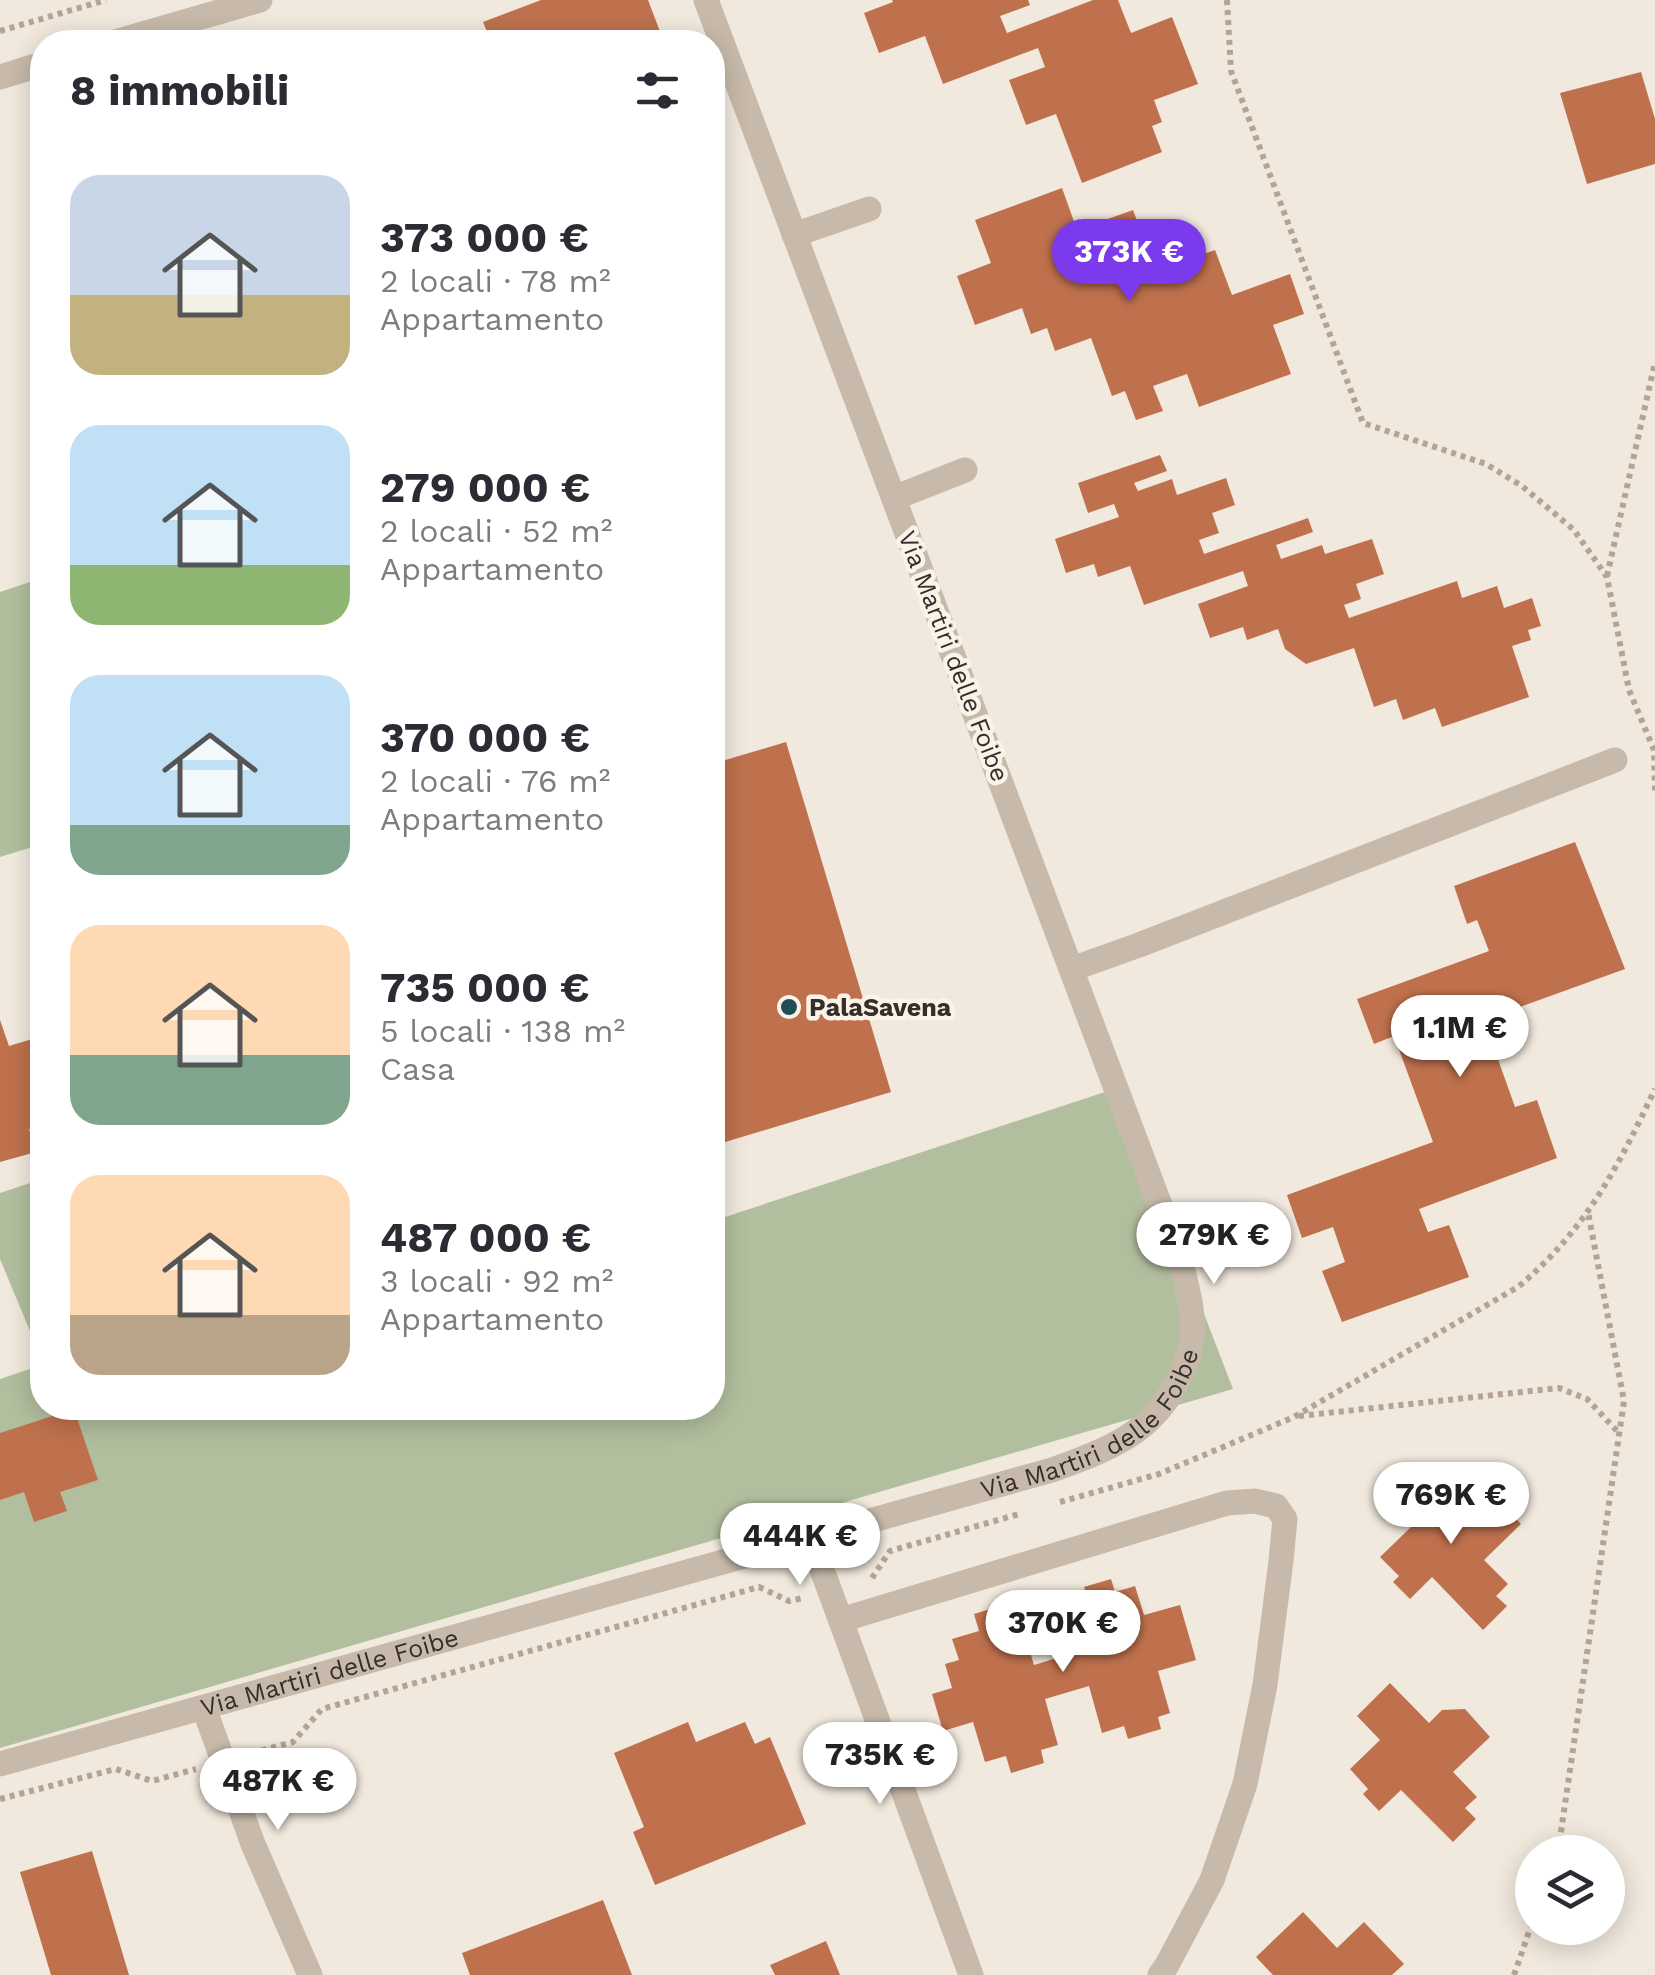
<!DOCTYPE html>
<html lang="it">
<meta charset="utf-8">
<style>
:root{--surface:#fff;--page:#f2f2f3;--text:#2b2b33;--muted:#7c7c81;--accent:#7c3aed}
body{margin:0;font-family:"Work Sans",sans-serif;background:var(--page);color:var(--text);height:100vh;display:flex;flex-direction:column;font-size:38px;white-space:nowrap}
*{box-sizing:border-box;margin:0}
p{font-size:32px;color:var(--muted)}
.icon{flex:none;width:55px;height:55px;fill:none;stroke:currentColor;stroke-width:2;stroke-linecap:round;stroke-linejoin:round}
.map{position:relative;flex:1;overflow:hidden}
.panel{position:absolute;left:30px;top:30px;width:695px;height:1390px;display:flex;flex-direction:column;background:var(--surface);border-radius:40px;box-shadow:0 5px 25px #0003}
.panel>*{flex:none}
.tools{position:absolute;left:1515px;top:1835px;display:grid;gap:20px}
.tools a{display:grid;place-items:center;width:110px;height:110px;border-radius:50%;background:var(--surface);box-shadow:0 5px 25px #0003;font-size:50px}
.price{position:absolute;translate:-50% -85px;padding:0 22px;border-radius:35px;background:#fff;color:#222;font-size:32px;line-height:65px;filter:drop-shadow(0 2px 5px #0008)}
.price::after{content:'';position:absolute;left:50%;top:60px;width:30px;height:22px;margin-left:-15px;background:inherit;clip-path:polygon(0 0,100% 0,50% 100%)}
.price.on{background:var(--accent);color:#fff}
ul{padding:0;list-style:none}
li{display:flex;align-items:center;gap:30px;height:250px;padding:0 40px}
li span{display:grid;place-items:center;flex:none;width:280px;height:200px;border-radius:30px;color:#555}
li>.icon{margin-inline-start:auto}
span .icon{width:120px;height:120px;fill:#fffc;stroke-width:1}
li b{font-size:42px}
h2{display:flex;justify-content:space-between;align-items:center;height:120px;padding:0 40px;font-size:42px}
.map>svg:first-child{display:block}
</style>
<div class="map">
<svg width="1655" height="1975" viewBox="0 0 1655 1975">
<rect width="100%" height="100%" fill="#f1e9dd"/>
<path fill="#b2bf9e" d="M42,578V844L0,857V592Z
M1117,1088L1233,1389L0,1748V1379L42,1365V1408H712L713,1221Z
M42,1179V1360L0,1259V1193Z"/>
<path fill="#bf714d" d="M541,0H648L664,42H491L483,22Z
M892,0H1028L1030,5L1000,16L1007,33L1093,0H1118L1131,33L1172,17L1198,84L1154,100L1162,122L1152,126L1162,152L1082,183L1056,114L1026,125L1009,80L1045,67L1038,48L943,84L925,36L879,53L864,13L893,2Z
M1641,72L1655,119V164L1587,184L1560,93Z
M1062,188L1077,230L1133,210L1149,252L1121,262L1128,281L1215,250L1232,295L1290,274L1304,314L1273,325L1291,374L1199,407L1187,374L1153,386L1163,411L1136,420L1125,391L1112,396L1091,338L1055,351L1047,328L1031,334L1022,308L975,325L957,276L991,263L975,220Z
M1160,455L1167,471L1134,483L1138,491L1172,479L1177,495L1226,478L1235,505L1212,513L1219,533L1199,540L1204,554L1308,518L1313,532L1276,545L1281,559L1322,545L1325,554L1372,539L1384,574L1356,584L1361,599L1344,605L1349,618L1457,581L1462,598L1497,586L1504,608L1532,598L1541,626L1528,630L1531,640L1512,646L1529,697L1442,727L1435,708L1403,720L1396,699L1374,707L1354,648L1306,664L1285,649L1278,629L1247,640L1243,627L1210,638L1198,604L1248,586L1243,571L1144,605L1130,566L1098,577L1094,564L1066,573L1055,539L1119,517L1114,504L1088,513L1078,483Z
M786,742L891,1092L712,1146V764Z
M1575,842L1625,969L1484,1020L1515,1107L1537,1100L1557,1158L1419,1209L1428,1232L1449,1225L1469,1277L1342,1322L1322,1271L1345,1262L1333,1227L1302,1238L1287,1195L1433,1142L1394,1036L1374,1044L1357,999L1489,951L1477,920L1467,924L1454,886Z
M0,1020L9,1046L42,1036V1125L29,1129L36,1152L0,1162Z
M74,1409L98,1480L60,1492L67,1511L34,1522L24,1492L0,1500V1433Z
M1421,1471L1460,1510L1473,1497H1495L1521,1524L1484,1560L1508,1584L1496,1596L1507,1606L1483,1630L1432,1577L1410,1599L1393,1582L1399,1576L1380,1557L1411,1527L1388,1504Z
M1111,1579L1115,1592L1135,1586L1144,1615L1180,1605L1196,1660L1158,1671L1170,1713L1158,1717L1161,1729L1128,1739L1124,1726L1102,1733L1089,1686L1045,1699L1058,1745L1041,1750L1044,1763L1011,1773L1006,1756L985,1762L973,1722L943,1731L932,1694L952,1688L945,1664L959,1660L952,1639L979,1631L974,1614L1003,1605L1009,1625L1021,1622L1034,1665L1080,1651L1068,1610L1089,1603L1084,1587Z
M1390,1683L1429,1723L1442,1710L1465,1709L1490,1737L1453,1772L1477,1797L1465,1808L1476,1819L1453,1842L1401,1790L1379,1811L1363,1794L1368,1789L1350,1769L1380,1740L1357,1716Z
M688,1722L696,1742L745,1722L755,1744L770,1737L806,1824L655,1885L633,1832L644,1827L614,1753Z
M92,1851L129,1975H51L20,1872Z
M603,1900L632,1975H470L462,1953Z
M1303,1912L1337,1948L1364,1922L1404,1964L1392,1975H1273L1256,1957Z
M826,1941L840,1975H775L770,1965Z"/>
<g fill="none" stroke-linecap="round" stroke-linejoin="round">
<path stroke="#b4a494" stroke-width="6" stroke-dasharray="5 5" stroke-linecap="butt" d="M1227,0L1231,71L1363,423L1486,464L1522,486L1574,530L1607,577L1629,690L1654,750L1655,791
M0,31L106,0
M1607,576L1655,362
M1299,1416L1559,1388L1587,1399L1618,1432
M1060,1502L1159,1474L1294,1417L1518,1287C1586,1230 1618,1167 1655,1089
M872,1578L890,1551L1019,1514
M252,1753L293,1742L322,1709L759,1587L789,1601L803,1598
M0,1799L116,1769L152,1781L196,1769
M1558,1852L1624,1401L1588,1212
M1514,1975L1532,1923"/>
<g stroke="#c8baaa" stroke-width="25">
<path d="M115,42L260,0"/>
<path d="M0,77L42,64"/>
<path d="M794,235L869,209"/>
<path d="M894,498L965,470"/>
<path d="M1072,969L1139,945L1615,760"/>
<path d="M810,1537L971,1975"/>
<path d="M841,1620L1227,1503L1255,1501L1276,1506L1285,1519L1281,1561L1265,1685L1245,1784L1212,1880L1167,1965L1160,1975"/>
<path d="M204,1708L253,1844L310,1975"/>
<path id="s1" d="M0,1764L1052,1470C1107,1450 1155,1433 1180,1376C1185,1365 1191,1351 1192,1339C1195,1313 1186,1285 1181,1261L706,0"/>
</g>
</g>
<circle fill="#214e55" stroke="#f9f3e9" stroke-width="4" cx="789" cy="1007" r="10"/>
<g text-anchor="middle" stroke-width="9" stroke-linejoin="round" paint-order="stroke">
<g font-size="25" fill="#362e29" stroke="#f9f3e9">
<text transform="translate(954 656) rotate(69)" y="9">Via Martiri delle Foibe</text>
<text dy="9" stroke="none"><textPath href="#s1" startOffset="1152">Via Martiri delle Foibe</textPath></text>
<text dy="9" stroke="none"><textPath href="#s1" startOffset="342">Via Martiri delle Foibe</textPath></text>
</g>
<g font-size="25" font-weight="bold" fill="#362e29" stroke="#f9f3e9" text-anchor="start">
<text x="809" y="1016">PalaSavena</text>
</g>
</g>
</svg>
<div class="tools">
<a><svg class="icon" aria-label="layers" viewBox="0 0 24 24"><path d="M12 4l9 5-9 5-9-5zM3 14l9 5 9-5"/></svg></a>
</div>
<b class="price on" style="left:1129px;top:304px">373K €</b>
<b class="price" style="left:1460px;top:1080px">1.1M €</b>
<b class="price" style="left:1214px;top:1287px">279K €</b>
<b class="price" style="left:1451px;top:1547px">769K €</b>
<b class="price" style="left:800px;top:1588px">444K €</b>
<b class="price" style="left:1063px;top:1675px">370K €</b>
<b class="price" style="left:880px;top:1807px">735K €</b>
<b class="price" style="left:278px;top:1833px">487K €</b>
<section class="panel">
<h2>8 immobili<svg class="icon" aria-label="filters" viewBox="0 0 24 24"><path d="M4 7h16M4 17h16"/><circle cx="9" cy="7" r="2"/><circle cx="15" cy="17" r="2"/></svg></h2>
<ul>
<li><span style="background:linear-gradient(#c9d6e8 60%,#c2b280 0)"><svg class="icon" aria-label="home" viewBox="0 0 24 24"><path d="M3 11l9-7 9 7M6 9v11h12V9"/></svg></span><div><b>373 000 €</b><p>2 locali · 78 m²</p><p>Appartamento</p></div></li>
<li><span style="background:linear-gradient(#bfe0f5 70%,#8fb573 0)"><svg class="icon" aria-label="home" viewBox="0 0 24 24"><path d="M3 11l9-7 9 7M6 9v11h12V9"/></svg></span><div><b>279 000 €</b><p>2 locali · 52 m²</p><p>Appartamento</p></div></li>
<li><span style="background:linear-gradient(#bfe0f5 75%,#7fa58c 0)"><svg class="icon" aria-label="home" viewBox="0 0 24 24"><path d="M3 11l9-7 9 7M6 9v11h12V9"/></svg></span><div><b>370 000 €</b><p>2 locali · 76 m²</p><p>Appartamento</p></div></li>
<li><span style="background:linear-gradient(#ffd9b3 65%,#7fa58c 0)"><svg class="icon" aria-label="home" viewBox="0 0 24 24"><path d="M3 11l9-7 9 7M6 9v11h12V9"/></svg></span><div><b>735 000 €</b><p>5 locali · 138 m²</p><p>Casa</p></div></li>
<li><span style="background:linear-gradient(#ffd9b3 70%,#b9a48a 0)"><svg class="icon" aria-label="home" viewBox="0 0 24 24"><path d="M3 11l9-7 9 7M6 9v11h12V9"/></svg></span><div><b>487 000 €</b><p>3 locali · 92 m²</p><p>Appartamento</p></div></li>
</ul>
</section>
</div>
